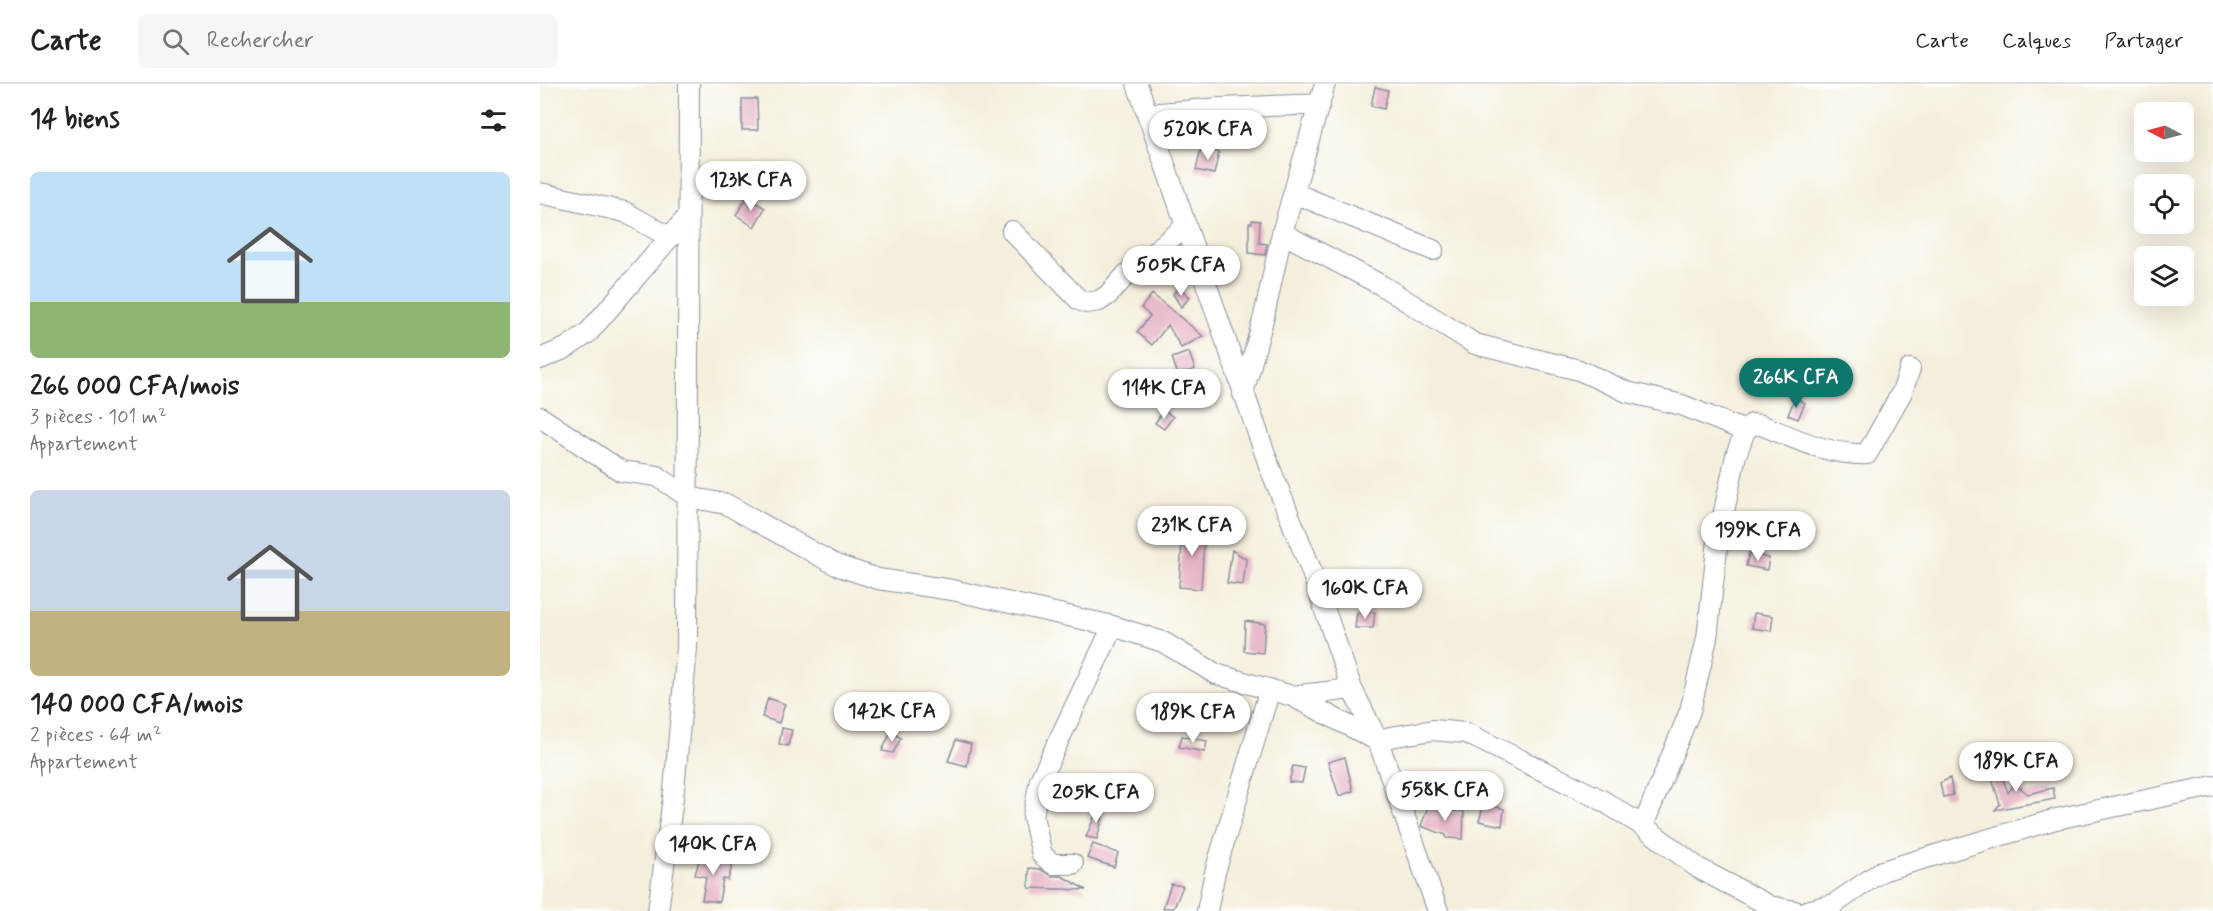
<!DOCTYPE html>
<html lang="fr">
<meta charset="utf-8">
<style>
:root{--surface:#fff;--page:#f6f6f6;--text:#222;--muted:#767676;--line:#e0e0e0;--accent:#0f766e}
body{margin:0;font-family:Mynerve,sans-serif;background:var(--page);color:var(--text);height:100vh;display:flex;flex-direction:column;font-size:22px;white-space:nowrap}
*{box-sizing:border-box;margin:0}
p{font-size:20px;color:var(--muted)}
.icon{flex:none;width:33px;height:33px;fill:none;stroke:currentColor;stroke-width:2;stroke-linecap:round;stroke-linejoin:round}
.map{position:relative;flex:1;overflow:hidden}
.panel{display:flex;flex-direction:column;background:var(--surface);width:540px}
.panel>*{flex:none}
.needle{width:39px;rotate:276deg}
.controls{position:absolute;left:1594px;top:18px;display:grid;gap:12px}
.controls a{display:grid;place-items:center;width:60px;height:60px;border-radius:9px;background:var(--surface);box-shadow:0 6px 24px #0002;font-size:30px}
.price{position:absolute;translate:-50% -51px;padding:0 14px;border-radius:21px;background:#fff;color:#222;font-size:20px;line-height:39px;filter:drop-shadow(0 2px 3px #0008)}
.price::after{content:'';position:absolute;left:50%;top:36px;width:18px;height:14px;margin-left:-9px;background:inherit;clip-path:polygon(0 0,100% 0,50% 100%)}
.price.active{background:var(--accent);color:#fff}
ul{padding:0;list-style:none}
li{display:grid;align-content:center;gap:12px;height:318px;padding:0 30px}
li span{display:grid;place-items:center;height:186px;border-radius:9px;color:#555}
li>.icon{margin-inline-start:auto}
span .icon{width:108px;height:108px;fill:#fffc;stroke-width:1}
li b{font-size:26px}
h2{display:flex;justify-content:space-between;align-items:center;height:72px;padding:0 30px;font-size:26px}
header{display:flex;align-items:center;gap:36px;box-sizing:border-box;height:84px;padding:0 30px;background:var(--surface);border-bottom:2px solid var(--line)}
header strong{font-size:28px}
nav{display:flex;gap:33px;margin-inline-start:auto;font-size:21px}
.search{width:420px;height:54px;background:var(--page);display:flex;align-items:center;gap:15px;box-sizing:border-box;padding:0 21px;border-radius:9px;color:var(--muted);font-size:22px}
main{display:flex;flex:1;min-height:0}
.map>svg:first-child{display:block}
</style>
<header>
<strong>Carte</strong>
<div class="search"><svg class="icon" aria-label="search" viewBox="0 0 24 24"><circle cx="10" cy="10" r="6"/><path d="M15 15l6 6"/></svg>Rechercher</div>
<nav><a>Carte</a><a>Calques</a><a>Partager</a></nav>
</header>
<main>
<section class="panel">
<h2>14 biens<svg class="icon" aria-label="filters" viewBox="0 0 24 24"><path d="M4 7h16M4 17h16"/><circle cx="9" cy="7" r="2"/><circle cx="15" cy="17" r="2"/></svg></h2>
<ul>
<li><span style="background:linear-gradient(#bfe0f5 70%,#8fb573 0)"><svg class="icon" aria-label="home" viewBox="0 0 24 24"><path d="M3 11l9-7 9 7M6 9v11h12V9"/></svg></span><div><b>266 000 CFA/mois</b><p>3 pièces · 101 m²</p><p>Appartement</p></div></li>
<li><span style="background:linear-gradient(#c9d6e8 65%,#c2b280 0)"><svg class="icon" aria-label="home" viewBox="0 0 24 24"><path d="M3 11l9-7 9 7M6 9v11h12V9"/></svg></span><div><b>140 000 CFA/mois</b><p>2 pièces · 64 m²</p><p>Appartement</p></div></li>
</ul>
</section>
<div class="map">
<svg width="1673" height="827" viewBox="0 0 1673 827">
<rect width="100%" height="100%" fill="#fff"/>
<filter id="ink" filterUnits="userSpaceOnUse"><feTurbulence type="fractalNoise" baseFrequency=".0167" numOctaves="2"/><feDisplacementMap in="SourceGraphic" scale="12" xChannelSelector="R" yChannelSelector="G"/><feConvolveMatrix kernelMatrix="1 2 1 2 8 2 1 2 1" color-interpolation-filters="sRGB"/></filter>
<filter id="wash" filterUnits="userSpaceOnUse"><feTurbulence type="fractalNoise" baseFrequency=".008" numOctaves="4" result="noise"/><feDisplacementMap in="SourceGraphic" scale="24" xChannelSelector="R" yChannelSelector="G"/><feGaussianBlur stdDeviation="1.35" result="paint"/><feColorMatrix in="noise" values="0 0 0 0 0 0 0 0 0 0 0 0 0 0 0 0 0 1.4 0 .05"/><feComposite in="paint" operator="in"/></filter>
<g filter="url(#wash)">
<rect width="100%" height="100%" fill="#f4efdc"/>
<g id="blocks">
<path fill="#e6b4c6" d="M835,3L848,6L844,25L831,22Z
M202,15H217L218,46H202Z
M661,64L679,68L674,90L656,86Z
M207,113L225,124L214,143L196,131Z
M712,136L720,137L719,159L727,160L725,171L709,169V139H712Z
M639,203L650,213L641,223L633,210Z
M612,210L663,252L641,264L628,241L612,261L597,248L610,232L601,224Z
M649,268L655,285L638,291L632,274Z
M1255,314L1265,319L1258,335L1248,331Z
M624,326L633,333L624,345L615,339Z
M643,441L665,443L661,505L639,503Z
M692,466L706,475L703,501L687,499Z
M1209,469L1229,474L1227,486L1206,482Z
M835,528L833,544H815L817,529Z
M1214,529L1233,532L1231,547L1212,544Z
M705,537L725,540L723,569L704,567Z
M228,614L245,620L239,639L222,633Z
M377,618H393L392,634L377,635Z
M242,644L252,646L248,662L239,660Z
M351,648L361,654L353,669L342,667Z
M642,652L667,657L665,668L639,663Z
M416,656L431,660L427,682L408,677Z
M805,673L813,707L799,712L788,678Z
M753,682L765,684L762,699L749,698Z
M1459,682L1468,709L1475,700L1488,710L1513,704L1515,715L1455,726L1460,720L1449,685Z
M1410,694L1413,711L1403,713L1400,699Z
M944,719L964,725L962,742L939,737Z
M889,720L907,727H924L923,755L906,754V751L881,742Z
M559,722L565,725L557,755L546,753Z
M553,760L578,769L574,783L547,774Z
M161,770L193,779L188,796L183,795L179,818L162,816L166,793L155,791Z
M489,784L500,785L512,792H522L546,806L489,804Z
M631,800L643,802L634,824H623Z"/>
</g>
</g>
<g filter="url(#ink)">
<use href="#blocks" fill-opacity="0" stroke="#888f9d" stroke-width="1.5"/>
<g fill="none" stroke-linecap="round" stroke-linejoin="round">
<defs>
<path id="minor" d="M597,0L730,384L770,483L812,605L838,657L898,827
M607,30L680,24L780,20
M0,109L85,128L129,153
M754,109L893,166
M472,147L539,216L546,219L559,217L568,211L587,190L646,142
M742,149L841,201L935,260L1039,286L1087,308L1142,321L1205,347
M0,275L26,264L48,249L148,132
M703,310L724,232L742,149L785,0
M0,333L81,387L117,392L148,413L186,420L296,481L338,495L412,506L573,542L623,558L676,590L752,612L812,605
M752,612L838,657L850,653L893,646L926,649L1060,715L1103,742L1158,784L1230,822L1255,827
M1103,742L1150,627L1167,554L1178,456L1196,371L1205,347L1212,340L1221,341C1254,354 1290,372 1327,370L1362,308L1370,285
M533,780H513L502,771L493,732L500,696L573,542
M118,827L134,706L147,564L149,0
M667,827L675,788L730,605
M1267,827L1294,820L1342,787L1516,735L1673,702"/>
</defs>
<use href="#minor" stroke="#888f9d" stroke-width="22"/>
<use href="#minor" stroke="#fff" stroke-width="20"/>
</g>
</g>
</svg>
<div class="controls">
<a><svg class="needle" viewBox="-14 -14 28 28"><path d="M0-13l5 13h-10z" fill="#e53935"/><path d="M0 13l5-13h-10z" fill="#767676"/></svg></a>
<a><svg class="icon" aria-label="locate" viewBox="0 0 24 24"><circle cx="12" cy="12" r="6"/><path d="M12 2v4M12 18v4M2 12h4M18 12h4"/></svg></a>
<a><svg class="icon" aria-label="layers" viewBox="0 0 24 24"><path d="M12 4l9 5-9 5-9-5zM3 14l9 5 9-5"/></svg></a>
</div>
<b class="price" style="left:668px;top:77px">520K CFA</b>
<b class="price" style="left:211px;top:128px">123K CFA</b>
<b class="price" style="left:641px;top:213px">505K CFA</b>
<b class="price active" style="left:1256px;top:325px">266K CFA</b>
<b class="price" style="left:624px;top:336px">114K CFA</b>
<b class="price" style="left:652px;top:473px">231K CFA</b>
<b class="price" style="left:1218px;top:478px">199K CFA</b>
<b class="price" style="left:825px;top:536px">160K CFA</b>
<b class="price" style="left:352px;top:659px">142K CFA</b>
<b class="price" style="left:653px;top:660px">189K CFA</b>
<b class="price" style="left:1476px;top:709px">189K CFA</b>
<b class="price" style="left:905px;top:738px">558K CFA</b>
<b class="price" style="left:556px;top:740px">205K CFA</b>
<b class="price" style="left:173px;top:792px">140K CFA</b>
</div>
</main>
